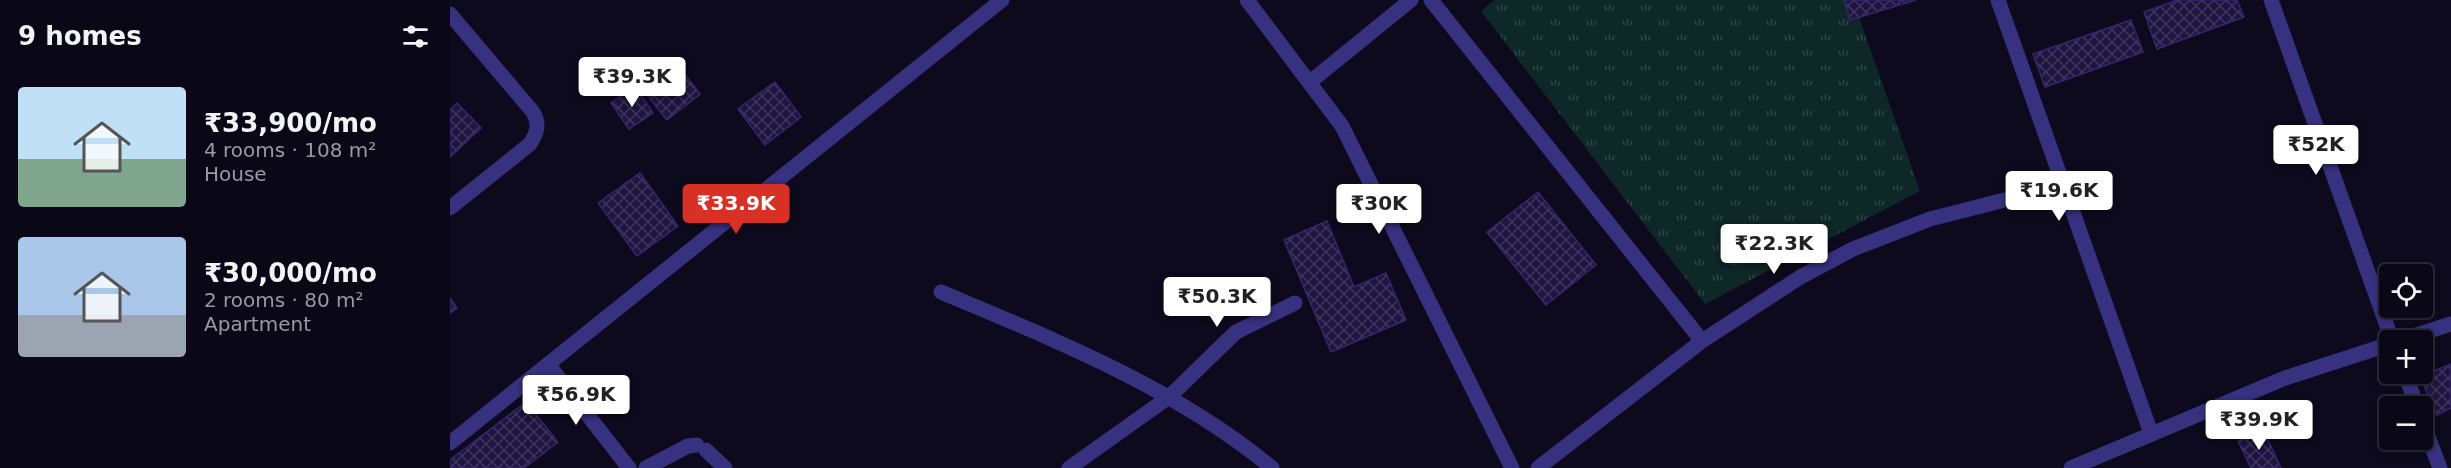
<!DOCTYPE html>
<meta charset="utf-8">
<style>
:root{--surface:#0a0816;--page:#181623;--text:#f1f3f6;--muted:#999aa1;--line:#2a2935;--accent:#d93025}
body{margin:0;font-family:"DejaVu Sans",sans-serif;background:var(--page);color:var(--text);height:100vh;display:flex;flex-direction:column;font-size:22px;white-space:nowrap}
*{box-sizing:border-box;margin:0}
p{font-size:20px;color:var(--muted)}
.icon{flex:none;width:33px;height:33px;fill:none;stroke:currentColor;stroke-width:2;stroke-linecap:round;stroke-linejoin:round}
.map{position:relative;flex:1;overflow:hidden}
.details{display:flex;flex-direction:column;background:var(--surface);width:450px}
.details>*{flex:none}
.controls{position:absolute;left:1929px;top:264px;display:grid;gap:12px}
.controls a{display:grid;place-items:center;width:54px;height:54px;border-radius:6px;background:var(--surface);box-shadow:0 3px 9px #0003,0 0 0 2px var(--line);font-size:30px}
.price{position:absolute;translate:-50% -51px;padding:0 14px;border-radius:6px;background:#fff;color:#222;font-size:20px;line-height:39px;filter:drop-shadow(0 2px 3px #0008)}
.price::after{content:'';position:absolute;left:50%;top:36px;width:18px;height:14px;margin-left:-9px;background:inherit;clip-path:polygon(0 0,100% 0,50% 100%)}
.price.active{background:var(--accent);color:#fff}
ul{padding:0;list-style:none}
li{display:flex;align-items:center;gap:18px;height:150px;padding:0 18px}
li span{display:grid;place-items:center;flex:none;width:168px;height:120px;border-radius:6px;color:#555}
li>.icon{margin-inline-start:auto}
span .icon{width:72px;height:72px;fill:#fffc;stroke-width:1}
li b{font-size:26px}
h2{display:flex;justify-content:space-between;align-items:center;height:72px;padding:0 18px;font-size:26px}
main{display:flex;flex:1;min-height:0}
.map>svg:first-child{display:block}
</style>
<main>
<section class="details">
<h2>9 homes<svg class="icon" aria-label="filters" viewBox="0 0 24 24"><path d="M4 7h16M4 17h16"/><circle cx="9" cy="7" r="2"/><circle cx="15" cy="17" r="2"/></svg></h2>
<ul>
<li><span style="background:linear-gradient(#bfe0f5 60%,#7fa58c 0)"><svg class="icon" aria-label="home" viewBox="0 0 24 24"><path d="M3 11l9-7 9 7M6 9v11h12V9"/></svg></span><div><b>₹33,900/mo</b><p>4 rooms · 108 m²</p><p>House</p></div></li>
<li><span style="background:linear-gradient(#a9c7e8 65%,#9aa5b1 0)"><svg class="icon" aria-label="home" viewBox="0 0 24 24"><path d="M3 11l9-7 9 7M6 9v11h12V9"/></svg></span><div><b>₹30,000/mo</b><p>2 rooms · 80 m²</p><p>Apartment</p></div></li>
</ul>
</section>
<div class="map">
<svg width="2001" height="468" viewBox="0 0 2001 468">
<defs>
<pattern id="park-tufts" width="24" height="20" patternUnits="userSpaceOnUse" patternTransform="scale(1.5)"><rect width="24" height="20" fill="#0d2827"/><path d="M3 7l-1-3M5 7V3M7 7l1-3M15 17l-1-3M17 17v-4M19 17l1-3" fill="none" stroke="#2f4647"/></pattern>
<pattern id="building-cross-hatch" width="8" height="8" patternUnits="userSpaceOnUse" patternTransform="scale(1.5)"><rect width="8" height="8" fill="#1e1540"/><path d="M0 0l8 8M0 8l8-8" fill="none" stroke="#3e365d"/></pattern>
</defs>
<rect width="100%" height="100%" fill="#0e0a1e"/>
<path fill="url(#park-tufts)" d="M1045,0H1403L1470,191L1255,304L1031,11Z"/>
<path fill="url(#building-cross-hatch)" stroke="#34266d" stroke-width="1.5" d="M1394,0H1466L1400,20Z
M1727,0H1787L1794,17L1707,49L1694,12Z
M1681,20L1693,52L1595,87L1583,54Z
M223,59L250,94L217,120L189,85Z
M325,82L351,117L315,145L288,109Z
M185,86L203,113L179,129L161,103Z
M7,103L31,128L0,157V110Z
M190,173L228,226L187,256L148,203Z
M1088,192L1146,265L1096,305L1037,232Z
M877,221L904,287L936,273L956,320L881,352L834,240Z
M0,298L7,308L0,313Z
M2001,364V408L1987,415L1970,377Z
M76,402L108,442L74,468H0V460Z
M1813,429L1831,468H1801L1788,441Z"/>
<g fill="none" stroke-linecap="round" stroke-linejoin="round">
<path stroke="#363280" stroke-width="15" d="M797,0L892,126L1062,468
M981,0L1252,341
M1548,0L1701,433
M1821,0L1942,340
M0,14L83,112C90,124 87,133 80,144L0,208
M860,82L961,0
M491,292C605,340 726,388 822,468
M1951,340L2001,324
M98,364L179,468
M1955,374L1967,406
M1972,421L1990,468
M0,443L552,0
M256,450L275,468
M196,468L238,446L247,445
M619,468L719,397L786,332L845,303
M1088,468L1252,341L1352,276L1403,249L1480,219L1613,185
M1621,468L1835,378L1940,344"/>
</g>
</svg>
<div class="controls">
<a><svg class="icon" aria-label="locate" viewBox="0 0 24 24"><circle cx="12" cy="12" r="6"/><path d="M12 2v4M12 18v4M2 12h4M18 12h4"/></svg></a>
<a>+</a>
<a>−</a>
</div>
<b class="price" style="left:182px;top:108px">₹39.3K</b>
<b class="price" style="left:1866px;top:176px">₹52K</b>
<b class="price" style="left:1609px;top:222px">₹19.6K</b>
<b class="price active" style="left:286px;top:235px">₹33.9K</b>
<b class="price" style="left:929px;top:235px">₹30K</b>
<b class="price" style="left:1324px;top:275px">₹22.3K</b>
<b class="price" style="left:767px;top:328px">₹50.3K</b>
<b class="price" style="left:126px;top:426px">₹56.9K</b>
<b class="price" style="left:1809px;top:451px">₹39.9K</b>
</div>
</main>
